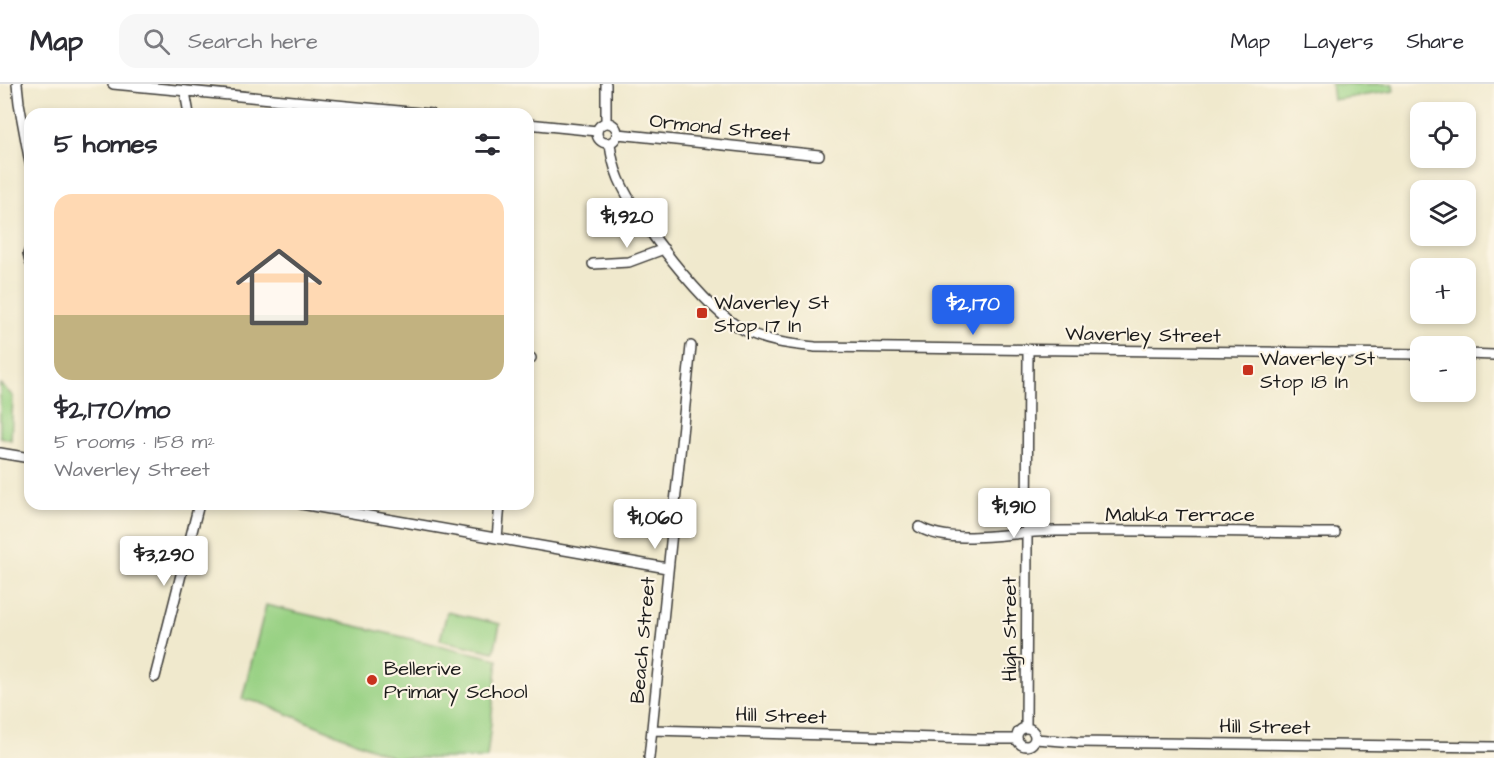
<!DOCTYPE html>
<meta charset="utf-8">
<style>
:root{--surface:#fff;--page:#f7f7f7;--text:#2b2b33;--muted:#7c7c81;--line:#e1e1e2;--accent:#2563eb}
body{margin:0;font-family:"Architects Daughter",sans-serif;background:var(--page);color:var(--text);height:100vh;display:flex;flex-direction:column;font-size:22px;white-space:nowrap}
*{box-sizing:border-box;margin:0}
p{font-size:20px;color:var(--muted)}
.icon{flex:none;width:33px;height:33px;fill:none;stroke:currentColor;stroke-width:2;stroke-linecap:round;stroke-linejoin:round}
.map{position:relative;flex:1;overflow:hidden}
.panel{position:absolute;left:24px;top:24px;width:510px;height:402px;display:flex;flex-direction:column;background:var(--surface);border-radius:18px;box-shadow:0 3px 9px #0003}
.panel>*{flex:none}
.buttons{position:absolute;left:1410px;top:18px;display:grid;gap:12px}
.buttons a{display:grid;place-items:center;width:66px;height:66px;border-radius:12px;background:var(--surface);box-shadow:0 3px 9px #0003;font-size:30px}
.price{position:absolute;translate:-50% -51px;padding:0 14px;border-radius:6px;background:#fff;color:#222;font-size:20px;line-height:39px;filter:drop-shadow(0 2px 3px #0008)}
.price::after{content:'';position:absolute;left:50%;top:36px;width:18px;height:14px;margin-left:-9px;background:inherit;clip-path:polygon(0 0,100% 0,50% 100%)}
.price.active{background:var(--accent);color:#fff}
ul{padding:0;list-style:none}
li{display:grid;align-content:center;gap:12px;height:318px;padding:0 30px}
li span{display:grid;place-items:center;height:186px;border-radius:18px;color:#555}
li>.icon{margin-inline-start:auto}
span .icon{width:108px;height:108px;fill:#fffc;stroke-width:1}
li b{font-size:26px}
h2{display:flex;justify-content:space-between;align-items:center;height:72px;padding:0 30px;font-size:26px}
header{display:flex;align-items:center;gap:36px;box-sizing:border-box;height:84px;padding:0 30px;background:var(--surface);border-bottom:2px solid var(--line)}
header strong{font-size:28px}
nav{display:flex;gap:33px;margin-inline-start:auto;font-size:21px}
.search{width:420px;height:54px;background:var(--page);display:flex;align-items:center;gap:15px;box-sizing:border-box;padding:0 21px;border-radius:18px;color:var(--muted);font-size:22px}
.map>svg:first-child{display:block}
</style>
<header>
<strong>Map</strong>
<div class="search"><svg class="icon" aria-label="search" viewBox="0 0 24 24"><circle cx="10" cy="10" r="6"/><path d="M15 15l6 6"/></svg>Search here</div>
<nav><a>Map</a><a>Layers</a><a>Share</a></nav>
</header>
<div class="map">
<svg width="1494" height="674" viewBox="0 0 1494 674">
<rect width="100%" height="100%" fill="#fcf5e5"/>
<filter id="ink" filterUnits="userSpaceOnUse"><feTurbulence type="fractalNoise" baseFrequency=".0167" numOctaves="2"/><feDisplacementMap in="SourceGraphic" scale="12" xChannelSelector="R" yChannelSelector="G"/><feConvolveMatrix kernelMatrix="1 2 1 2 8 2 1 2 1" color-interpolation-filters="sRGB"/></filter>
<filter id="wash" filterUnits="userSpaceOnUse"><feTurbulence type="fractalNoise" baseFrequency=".008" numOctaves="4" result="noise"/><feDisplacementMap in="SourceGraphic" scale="24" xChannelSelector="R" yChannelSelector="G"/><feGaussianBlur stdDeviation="1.35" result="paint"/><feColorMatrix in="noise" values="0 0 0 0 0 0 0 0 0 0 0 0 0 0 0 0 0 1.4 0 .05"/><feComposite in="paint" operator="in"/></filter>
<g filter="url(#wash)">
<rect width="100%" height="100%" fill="#f0e9cd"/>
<path fill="#99d184" stroke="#5a7650" stroke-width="1.5" d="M1331,0H1393L1394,7L1333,16Z
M0,300L13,312L11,356L0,353Z
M266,521L498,575L487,674H395L261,619L242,615Z
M447,528L500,540L494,568L440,556Z"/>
</g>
<g filter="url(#ink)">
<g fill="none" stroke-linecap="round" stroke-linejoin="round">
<defs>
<path id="street" d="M17,0L19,19L30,79
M113,0L431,30
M606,0V38
M185,8L189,30
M597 49a10 10 0 1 1 20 0a10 10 0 1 1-20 0Z
M528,40L597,47
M618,50L819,71
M610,59C611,71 614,83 619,95C636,135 705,226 744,246C767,258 790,260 815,263L1420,270
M30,165L28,170L30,178
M593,180L629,178L664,165
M1466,270L1494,271
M528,274H531
M0,369L30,374
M301,420L667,484
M919,443C953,463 1016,447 1055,447C1148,446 1242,448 1335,449
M497,454L500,420
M155,593L199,420
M1017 653a9 9 0 1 1 18 0a9 9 0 1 1-18 0Z
M1026,644L1028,267
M652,646L973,655H1017
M1035,655L1076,658L1494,663
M649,674L691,262"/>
</defs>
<use href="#street" stroke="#3c3b37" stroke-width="12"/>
<use href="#street" stroke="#fff" stroke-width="9"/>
</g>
</g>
<g fill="#c8321e" stroke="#fcf5e5" stroke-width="2">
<rect x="696" y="223" width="12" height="12" rx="3"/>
<rect x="1242" y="280" width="12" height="12" rx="3"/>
<circle cx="372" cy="596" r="6"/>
</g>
<g text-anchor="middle" stroke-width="4.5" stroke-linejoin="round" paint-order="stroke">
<g font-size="20" fill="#1c1c1c" stroke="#fcf5e5">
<text transform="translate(720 43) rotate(6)" y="7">Ormond Street</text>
<text transform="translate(1143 250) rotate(1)" y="7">Waverley Street</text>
<text x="1180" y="437">Maluka Terrace</text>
<text transform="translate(1009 545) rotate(-90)" y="7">High Street</text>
<text transform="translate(642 556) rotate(-85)" y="7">Beach Street</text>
<text transform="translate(781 631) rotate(2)" y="7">Hill Street</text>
<text transform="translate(1265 642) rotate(1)" y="7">Hill Street</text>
</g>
<g font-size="20" fill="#1c1c1c" stroke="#fcf5e5" text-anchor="start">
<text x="714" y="225">Waverley St<tspan x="714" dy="23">Stop 17 In</tspan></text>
<text x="1260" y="281">Waverley St<tspan x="1260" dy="23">Stop 18 In</tspan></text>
<text x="384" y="591">Bellerive<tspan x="384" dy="23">Primary School</tspan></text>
</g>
</g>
</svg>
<div class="buttons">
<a><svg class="icon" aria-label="locate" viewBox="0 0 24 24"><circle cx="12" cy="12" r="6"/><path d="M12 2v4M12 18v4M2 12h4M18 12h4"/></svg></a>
<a><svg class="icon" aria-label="layers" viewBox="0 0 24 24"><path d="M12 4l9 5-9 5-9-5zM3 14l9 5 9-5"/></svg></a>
<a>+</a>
<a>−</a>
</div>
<b class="price" style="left:627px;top:165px">$1,920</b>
<b class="price active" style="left:973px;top:252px">$2,170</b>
<b class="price" style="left:1014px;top:455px">$1,910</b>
<b class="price" style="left:655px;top:466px">$1,060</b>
<b class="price" style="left:164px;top:503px">$3,290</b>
<section class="panel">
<h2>5 homes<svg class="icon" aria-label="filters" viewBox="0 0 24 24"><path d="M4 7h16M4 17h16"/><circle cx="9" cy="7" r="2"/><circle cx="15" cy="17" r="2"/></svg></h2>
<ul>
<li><span style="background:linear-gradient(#ffd9b3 65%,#c2b280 0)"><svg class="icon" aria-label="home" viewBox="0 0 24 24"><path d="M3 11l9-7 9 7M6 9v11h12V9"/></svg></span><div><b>$2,170/mo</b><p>5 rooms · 158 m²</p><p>Waverley Street</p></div></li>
</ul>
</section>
</div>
